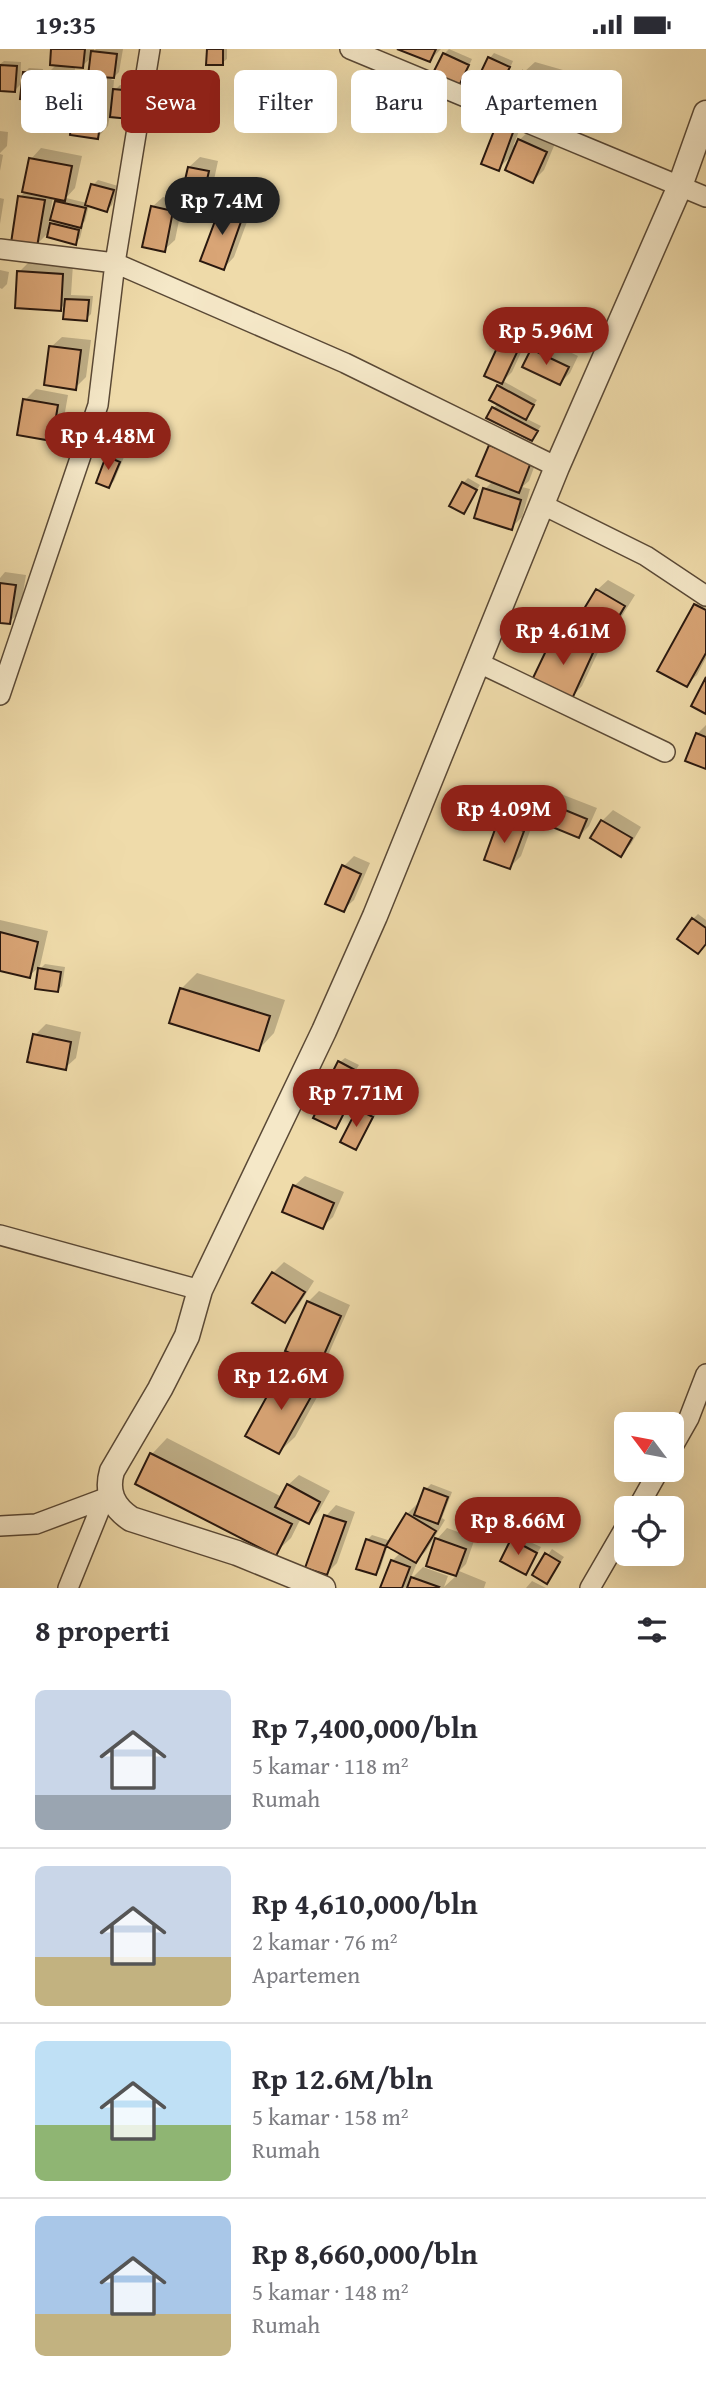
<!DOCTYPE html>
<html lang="id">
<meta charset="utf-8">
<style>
:root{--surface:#fff;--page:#f7f7f7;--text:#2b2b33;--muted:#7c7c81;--line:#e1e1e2;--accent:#8f2418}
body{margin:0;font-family:"Gentium Book Plus",serif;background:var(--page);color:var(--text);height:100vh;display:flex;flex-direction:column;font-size:26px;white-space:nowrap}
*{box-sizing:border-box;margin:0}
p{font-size:23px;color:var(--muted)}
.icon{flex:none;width:38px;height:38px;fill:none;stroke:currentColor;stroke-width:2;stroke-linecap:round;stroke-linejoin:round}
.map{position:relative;height:1539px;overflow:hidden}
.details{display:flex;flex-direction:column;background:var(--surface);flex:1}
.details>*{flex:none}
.banner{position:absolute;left:21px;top:21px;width:665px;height:63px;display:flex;gap:14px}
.needle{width:46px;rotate:302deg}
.controls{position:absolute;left:614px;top:1363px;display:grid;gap:14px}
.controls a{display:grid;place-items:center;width:70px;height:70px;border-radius:10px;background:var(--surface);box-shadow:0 7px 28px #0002;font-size:35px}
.price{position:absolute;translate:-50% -60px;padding:0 16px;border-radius:24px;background:var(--accent);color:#fff;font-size:23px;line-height:46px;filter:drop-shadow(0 2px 4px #0008)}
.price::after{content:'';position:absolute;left:50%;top:42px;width:21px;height:16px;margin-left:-10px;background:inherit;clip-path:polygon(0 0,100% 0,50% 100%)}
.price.selected{background:#222;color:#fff}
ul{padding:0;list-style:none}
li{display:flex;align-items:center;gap:21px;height:175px;padding:0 35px}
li+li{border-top:2px solid var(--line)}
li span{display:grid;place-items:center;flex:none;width:196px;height:140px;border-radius:10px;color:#555}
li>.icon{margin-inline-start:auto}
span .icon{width:84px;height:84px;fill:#fffc;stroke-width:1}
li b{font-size:30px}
h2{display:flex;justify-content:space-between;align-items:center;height:84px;padding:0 35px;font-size:30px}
.tag{padding:0 24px;border-radius:10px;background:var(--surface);box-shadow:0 7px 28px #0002;font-size:24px;line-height:63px}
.tag.selected{background:var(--accent);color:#fff}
.status{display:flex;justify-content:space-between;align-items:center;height:49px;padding:0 35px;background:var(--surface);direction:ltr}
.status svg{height:19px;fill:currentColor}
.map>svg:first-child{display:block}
</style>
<div class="status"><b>19:35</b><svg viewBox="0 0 49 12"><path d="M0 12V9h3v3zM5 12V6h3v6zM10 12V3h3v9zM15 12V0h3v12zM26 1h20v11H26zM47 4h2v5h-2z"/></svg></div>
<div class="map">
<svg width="706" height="1539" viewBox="0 0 706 1539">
<rect width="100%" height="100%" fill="#efdbaa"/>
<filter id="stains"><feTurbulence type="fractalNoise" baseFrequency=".00286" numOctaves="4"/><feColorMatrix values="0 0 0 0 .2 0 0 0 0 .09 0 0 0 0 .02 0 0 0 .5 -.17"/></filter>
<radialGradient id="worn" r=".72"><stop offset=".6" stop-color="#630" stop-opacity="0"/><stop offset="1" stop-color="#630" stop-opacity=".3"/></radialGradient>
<path fill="#0003" fill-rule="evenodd" d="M53,0H94V2L96,0H123L119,23L111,31H114L113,43L120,36L137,38L129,68L110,66L108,77L98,88L76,57L63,70L48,24L57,15ZM92,8L90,28L78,39L76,51H74L75,17H82Z
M208,0H227V10L222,14Z
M402,0H441L430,11Z
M449,0L472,10L462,32L457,36L435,25L444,5Z
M494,4L513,12L505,30L500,35L481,27L490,9Z
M4,12L21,13L20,36L15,41H0V15Z
M535,13L570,23L561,51L551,62L524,23Z
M29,19L43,20L41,44L36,49L24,24Z
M526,65L513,97L530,81L556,92L544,121L533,132L513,105L498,120L484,114Z
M0,82L8,83L7,97L0,104Z
M41,99L82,107L75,139L66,149L87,154L93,136L98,131L118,137L112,156L107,161L89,156L85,172L81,176L83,177L80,189L75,194L46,186L36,196L20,148L26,142L31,110ZM53,147L61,149L57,153L56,171L48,179Z
M0,105L3,106L0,122Z
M200,108L218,112L211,145L200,155L183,152L175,191L164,201L152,158L163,148L182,152L189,118Z
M233,146L254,154L234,208L224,219L222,157Z
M0,149L4,150L0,175Z
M30,212L73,215L71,246L93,247L91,265L86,270L66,254L60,260L19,223Z
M0,221L9,223L7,235L2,240L0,239Z
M514,279L529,286L512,323L503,332L537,351L525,369L541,377L532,390L493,360L498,354V337L502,333L503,289Z
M62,288L91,291L86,328L75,339L51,298Z
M543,290L578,307L570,324L560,334L525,317L533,301Z
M36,340L68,346L62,380L51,390L25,351Z
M501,386L540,402L529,432L522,438L530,440L522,468L511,479L485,440L493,432L490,397Z
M112,403L124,408L114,432L109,437L107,408Z
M468,429L480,436L463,463V434Z
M5,523L26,526L20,563L9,573L0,572V529Z
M608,531L635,546L612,583L603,593L582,637L572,648L555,586L566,576L574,580L597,541Z
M706,545V609L697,626L686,636L695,556Z
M532,558L554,570L539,596L527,563Z
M706,676V718L697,685Z
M561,745L597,759L589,777L579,787L550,755Z
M613,761L641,778L631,795L621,805L602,772Z
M510,763L534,771L521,807L510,818L500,773Z
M354,807L370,814L354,851L343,861L344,817Z
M698,865L706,871V894L693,870Z
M0,871L48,882L40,917L29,927L0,920Z
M45,915L65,918L62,937L57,942L40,920Z
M197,924L285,951L274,984L259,1000L181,940Z
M46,975L81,983L76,1009L65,1019L35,986Z
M345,1009L359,1016L340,1046V1013Z
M380,1034L388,1037L387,1041L376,1037Z
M329,1047L348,1057L336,1078L324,1052Z
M364,1056L377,1063L360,1094L355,1099L359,1061Z
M305,1127L344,1143L333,1168L322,1178L294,1137Z
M284,1213L314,1232L295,1262L285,1272L255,1253L273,1224Z
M319,1242L350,1256L329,1304L318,1316L331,1323L295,1388L279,1403L284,1321L299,1306L308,1253Z
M167,1389L282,1448L288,1436L299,1426L330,1442L319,1462L308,1473L301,1469L291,1489L275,1504L152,1405Z
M431,1435L452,1443L442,1469L445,1471L426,1502L419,1509L410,1531L423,1518L448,1527L444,1538L457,1526L428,1516L437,1490L447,1479L475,1489L466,1515L459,1522L486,1533L484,1539H382L392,1512L401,1503L388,1496L380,1520L375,1524L367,1491L372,1486L391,1492L407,1465L418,1454L420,1456L426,1440Z
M336,1456L355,1463L337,1514L327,1524L326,1467Z
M517,1487L541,1498L525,1524L513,1491Z
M552,1500L564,1508L547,1533L535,1525Z
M532,1532L546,1539H526Z"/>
<path fill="#d9a576" stroke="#29180f" stroke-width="2" d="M51,0H85L83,19L50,16Z
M207,0H223V16H206Z
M397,0H436L430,13Z
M91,2L117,5L114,29L88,27Z
M443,4L469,16L458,39L432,26Z
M488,8L510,18L500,37L479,27Z
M0,16L17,17L15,43L0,42Z
M523,22L560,33L551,64L514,53Z
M23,23L39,24L36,51L20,50Z
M46,23L66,24L63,72L43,70Z
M76,38L105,41L98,90L70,86Z
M113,40L133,42L130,70L110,68Z
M499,69L516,75L499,122L481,115Z
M518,90L547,103L533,134L505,121Z
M29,109L72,117L65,152L22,143Z
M188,118L209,122L201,157L180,153Z
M91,135L114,141L107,163L85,156Z
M18,147L45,151L37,198L11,194Z
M55,152L86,159L81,179L50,171Z
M221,156L244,164L224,221L200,212Z
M151,157L173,162L165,203L142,198Z
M50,174L79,181L76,196L47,188Z
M17,222L63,225L61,262L15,259Z
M65,250L89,251L87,272L63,270Z
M502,288L520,297L502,335L484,327Z
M49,297L81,301L76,341L44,336Z
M531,300L569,318L560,336L522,318Z
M497,336L534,356L526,371L489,351Z
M23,350L58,356L52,392L17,386Z
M492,358L538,382L532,392L486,369Z
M489,396L531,413L519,444L476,427Z
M106,407L120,413L109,439L96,434Z
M462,433L477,441L464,465L449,457Z
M483,439L521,451L512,481L474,469Z
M0,534L16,536L10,575L0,574Z
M596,540L625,557L602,596L573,578Z
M694,555L706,561V604L687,638L657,622Z
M526,562L551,576L539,598L514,584Z
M554,585L593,604L572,650L532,631Z
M706,628V665L691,657Z
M696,684L706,688V720L685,712Z
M548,754L587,770L579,789L540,773Z
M601,771L632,789L621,808L590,789Z
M498,772L524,782L510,820L484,811Z
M342,816L361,825L344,863L325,855Z
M692,869L706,879V895L698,905L677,890Z
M0,883L38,893L30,929L0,922Z
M38,919L61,923L58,943L35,940Z
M180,939L270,967L259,1002L169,974Z
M33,985L71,993L66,1021L27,1013Z
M338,1012L355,1021L340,1048L324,1040Z
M373,1038L385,1042L378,1059L366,1054Z
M322,1051L345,1062L336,1080L313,1069Z
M357,1060L373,1068L356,1101L340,1093Z
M293,1136L334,1154L323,1180L282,1163Z
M272,1223L305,1243L285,1274L252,1254Z
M307,1252L341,1267L319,1317L285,1302Z
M282,1320L316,1339L279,1405L245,1387Z
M150,1404L292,1475L276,1507L135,1435Z
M287,1435L320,1453L309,1475L275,1458Z
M424,1439L448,1448L438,1475L414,1466Z
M406,1464L436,1482L416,1514L386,1497Z
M324,1466L346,1473L327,1526L305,1519Z
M435,1489L466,1500L456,1527L426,1517Z
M366,1490L386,1497L376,1526L356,1520Z
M511,1490L537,1504L526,1526L500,1512Z
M545,1504L560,1513L547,1535L532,1526Z
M391,1511L410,1518L402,1539H380Z
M411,1528L439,1538L438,1539H407Z"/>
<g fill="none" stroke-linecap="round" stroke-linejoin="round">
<defs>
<path id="minor" d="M350,0L706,148
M0,200L115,214L345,314L557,418
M543,456L646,507L706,547
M479,614L665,703
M0,646L98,356L115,214L150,0
M0,1186L200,1241
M672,1399L689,1369L706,1325
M637,1460L659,1421
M0,1477L36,1475L111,1447
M68,1539L104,1450
M590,1539L626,1477"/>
<path id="tertiary" d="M323,1539L237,1504L131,1470C113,1458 106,1443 112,1422L160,1340L187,1287L200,1241L324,982L375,867L557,418L680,137L706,64"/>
</defs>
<use href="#minor" stroke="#5a4936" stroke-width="22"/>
<use href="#tertiary" stroke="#5a4936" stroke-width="27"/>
<use href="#minor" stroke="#f5e8c8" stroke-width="19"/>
<use href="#tertiary" stroke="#f5e8c8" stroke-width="24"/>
</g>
<rect width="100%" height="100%" filter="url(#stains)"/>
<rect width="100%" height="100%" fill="url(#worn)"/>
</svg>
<div class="controls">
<a><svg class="needle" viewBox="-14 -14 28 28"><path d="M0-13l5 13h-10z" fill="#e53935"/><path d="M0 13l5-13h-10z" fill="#7c7c81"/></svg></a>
<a><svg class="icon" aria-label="locate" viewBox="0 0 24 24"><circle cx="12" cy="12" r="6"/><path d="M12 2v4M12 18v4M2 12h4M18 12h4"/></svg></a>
</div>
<b class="price selected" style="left:222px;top:188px">Rp 7.4M</b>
<b class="price" style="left:546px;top:318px">Rp 5.96M</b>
<b class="price" style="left:108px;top:423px">Rp 4.48M</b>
<b class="price" style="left:563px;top:618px">Rp 4.61M</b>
<b class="price" style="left:504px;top:796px">Rp 4.09M</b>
<b class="price" style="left:356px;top:1080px">Rp 7.71M</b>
<b class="price" style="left:281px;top:1363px">Rp 12.6M</b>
<b class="price" style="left:518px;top:1508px">Rp 8.66M</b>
<div class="banner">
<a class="tag">Beli</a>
<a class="tag selected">Sewa</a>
<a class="tag">Filter</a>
<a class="tag">Baru</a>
<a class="tag">Apartemen</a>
</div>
</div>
<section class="details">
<h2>8 properti<svg class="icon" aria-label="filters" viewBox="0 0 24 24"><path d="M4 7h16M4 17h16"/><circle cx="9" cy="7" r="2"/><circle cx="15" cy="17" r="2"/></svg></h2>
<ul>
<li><span style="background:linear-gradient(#c9d6e8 75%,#9aa5b1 0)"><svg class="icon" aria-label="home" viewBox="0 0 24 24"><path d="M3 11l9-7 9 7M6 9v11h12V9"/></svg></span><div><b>Rp 7,400,000/bln</b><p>5 kamar · 118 m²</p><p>Rumah</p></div></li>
<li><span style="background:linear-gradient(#c9d6e8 65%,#c2b280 0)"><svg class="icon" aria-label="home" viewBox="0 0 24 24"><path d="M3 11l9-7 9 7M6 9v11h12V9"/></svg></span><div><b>Rp 4,610,000/bln</b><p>2 kamar · 76 m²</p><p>Apartemen</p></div></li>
<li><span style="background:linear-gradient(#bfe0f5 60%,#8fb573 0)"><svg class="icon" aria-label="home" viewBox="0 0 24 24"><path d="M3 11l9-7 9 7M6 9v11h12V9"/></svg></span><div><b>Rp 12.6M/bln</b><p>5 kamar · 158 m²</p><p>Rumah</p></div></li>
<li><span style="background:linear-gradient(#a9c7e8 70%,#c2b280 0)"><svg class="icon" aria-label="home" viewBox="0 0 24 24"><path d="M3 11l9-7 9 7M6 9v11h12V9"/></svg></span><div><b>Rp 8,660,000/bln</b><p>5 kamar · 148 m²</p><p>Rumah</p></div></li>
</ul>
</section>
